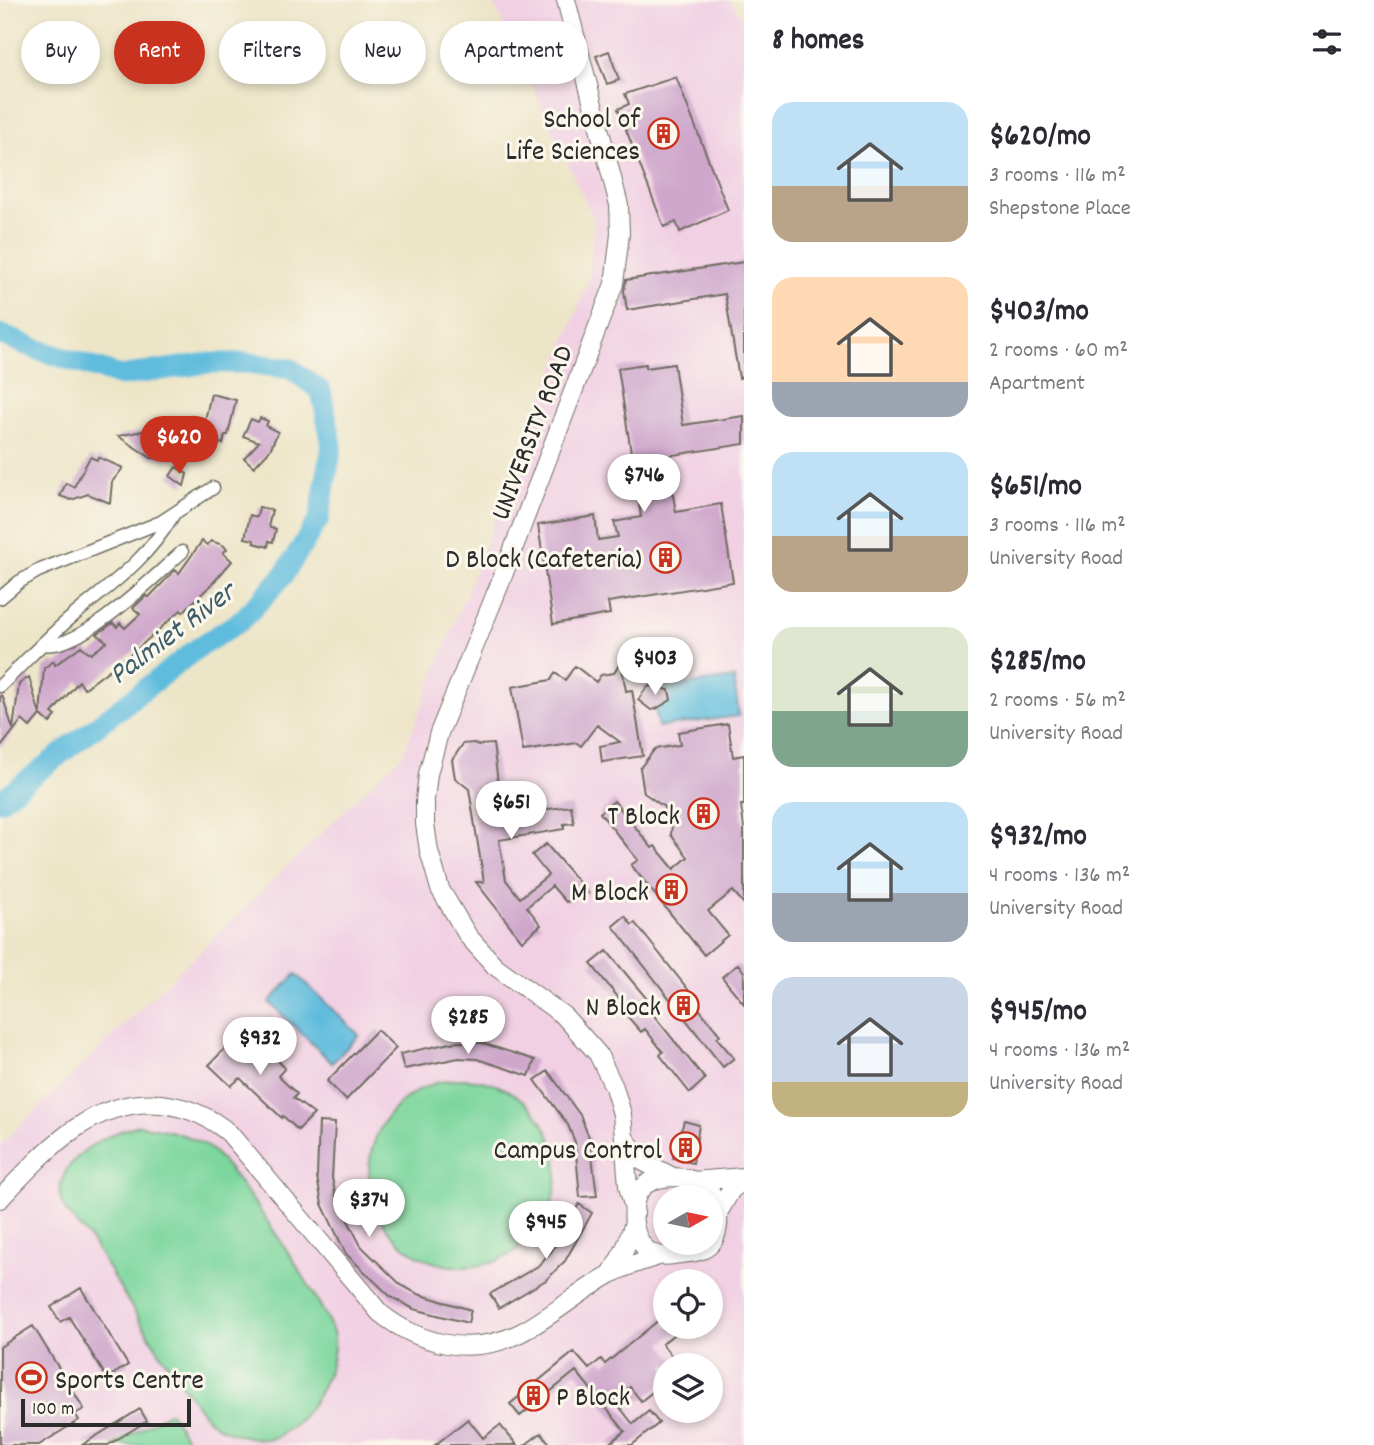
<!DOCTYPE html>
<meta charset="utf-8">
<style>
:root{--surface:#fff;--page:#f2f2f3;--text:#2b2b33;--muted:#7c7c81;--accent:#c8321e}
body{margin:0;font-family:Dekko,sans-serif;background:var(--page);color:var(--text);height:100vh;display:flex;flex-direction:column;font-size:26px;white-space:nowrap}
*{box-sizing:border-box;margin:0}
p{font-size:23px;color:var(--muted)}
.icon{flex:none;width:38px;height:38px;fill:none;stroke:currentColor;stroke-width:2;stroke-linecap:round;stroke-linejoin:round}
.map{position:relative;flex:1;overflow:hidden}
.panel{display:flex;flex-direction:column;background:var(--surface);width:630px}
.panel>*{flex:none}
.hud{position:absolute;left:21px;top:21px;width:618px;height:63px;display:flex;gap:14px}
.needle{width:46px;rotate:81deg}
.tools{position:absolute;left:653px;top:1185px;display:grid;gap:14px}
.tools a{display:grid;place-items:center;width:70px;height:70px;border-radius:50%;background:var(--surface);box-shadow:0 4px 10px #0003;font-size:35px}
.scale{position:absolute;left:21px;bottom:18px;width:170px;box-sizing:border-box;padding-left:7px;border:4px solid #2b2b2b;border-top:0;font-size:19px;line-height:24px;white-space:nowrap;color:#2b2b2b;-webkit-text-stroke:5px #fbf7ec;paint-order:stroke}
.price{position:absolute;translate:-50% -60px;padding:0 16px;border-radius:24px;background:#fff;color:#222;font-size:23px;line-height:46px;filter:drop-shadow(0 2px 4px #0008)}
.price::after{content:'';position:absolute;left:50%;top:42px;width:21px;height:16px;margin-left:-10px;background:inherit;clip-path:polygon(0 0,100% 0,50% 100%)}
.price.selected{background:var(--accent);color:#fff}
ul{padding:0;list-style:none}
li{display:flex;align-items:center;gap:21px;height:175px;padding:0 28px}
li span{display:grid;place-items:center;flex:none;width:196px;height:140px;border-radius:21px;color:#555}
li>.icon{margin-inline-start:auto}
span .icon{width:84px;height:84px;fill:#fffc;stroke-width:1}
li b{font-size:30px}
h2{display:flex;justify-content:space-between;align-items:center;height:84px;padding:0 28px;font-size:30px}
.tag{padding:0 24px;border-radius:32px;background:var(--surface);box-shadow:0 4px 10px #0003;font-size:24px;line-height:63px}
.tag.selected{background:var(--accent);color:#fff}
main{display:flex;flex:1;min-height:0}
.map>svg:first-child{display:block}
</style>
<main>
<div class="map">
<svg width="744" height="1445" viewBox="0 0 744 1445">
<rect width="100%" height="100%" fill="#fbf7ec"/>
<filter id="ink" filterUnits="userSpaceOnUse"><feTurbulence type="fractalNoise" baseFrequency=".0143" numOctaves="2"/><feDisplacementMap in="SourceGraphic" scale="14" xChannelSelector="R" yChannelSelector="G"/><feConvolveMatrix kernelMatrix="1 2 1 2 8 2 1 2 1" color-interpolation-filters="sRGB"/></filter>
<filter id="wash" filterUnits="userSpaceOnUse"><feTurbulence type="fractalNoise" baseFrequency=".00686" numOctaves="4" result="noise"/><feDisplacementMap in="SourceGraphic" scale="28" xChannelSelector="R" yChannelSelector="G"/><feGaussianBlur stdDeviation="1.57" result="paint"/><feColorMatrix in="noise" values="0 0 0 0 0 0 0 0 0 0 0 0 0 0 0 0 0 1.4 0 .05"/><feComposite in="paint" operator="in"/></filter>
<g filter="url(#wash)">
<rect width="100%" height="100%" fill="#ede5c7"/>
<path fill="#f1d0e3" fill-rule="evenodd" d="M492,0H729L744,19V1445H0V1145L403,754L589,280L594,220ZM665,1197H710V1242H665ZM665,1281H710V1326H665ZM665,1365H710V1410H665Z"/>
<path fill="#7cd69d" stroke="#548064" stroke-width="2" d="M369 1173a94 94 0 1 1 188 0a94 94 0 1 1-188 0Z
M139,1125C162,1129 190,1134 209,1148C233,1165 331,1311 334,1337C337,1366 313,1413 289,1428C285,1431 280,1435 276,1437C263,1443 227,1433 215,1425C206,1420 198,1406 191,1397C153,1348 125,1293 91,1241C80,1225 57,1210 60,1188C66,1153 109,1133 139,1125Z
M170,1412L190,1445H113Z"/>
<path fill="#5fbcdd" stroke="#457484" stroke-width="2" d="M734,678L739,716L658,727L652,689Z
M296,974L359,1035L332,1063L269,1002Z"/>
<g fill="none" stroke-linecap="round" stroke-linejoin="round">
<path stroke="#5fbcdd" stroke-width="21" d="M0,334L33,348L121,376L208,363H249L291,369L321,391L332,445L319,519L283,576L242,620L199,647L0,801"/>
</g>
<g id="blocks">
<path fill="#cfa7cc" d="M609,51L619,80L607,84L596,56Z
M676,77L728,210L680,232L676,222L664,227L618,109L629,104L625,94Z
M744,262V377L739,378L725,294L627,310L624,291L626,280Z
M646,364V368L674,364L683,425L744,416V444L660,457L665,491L672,490L676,512L721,504L733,582L608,602L610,614L553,624L538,525L595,516L598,540L618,537L614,522L641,517L618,368Z
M211,394L236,400L228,435H225L223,444L199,438L205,448L199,452L181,451L174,459L151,458L118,436L157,428L156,435L172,436L182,425L181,423L192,416L202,433Z
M260,418L268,421L266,426L278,432L270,450L254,467L244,458L259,442L243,436L251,419L258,422Z
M90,457L97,460L98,457L123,468L112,482L110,503L88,494L71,500L60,496L66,483L74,487Z
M176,467L187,474L184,486L170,476Z
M259,507L272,510L269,523L270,528L276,529L273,542L269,541L268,547L254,543V540L245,538L250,515L257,517Z
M202,541L207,545L211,541L223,545L227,549L223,553L232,561L212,584L183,612L181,610L137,649L84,689L79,681L52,713L56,716L50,723L40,714L44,668L54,661L55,665L81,646L91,654L107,642L97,634L113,623L117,627L120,623L125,628L140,614L133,608L146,596L149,597L175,570L179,573Z
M621,662L626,691L632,690L643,756L602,762L600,746L620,742L597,725L581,746L577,743L523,751L512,687L551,680L555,673L565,680L575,666L596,682L601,675L614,673Z
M29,677L40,715L30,727L22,720L0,748V696L2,695L13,729L19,684Z
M651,686L669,690L671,700L656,709L651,710L638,700L647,687Z
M728,724L733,757L744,755V805H741L744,828V904L733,891L708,911L728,935L704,955L631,865L638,860L600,813L614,801L652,848L655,846L674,869L688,857L671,835L672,823L666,818L664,807L644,793L640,768L655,749L680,745L678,732Z
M474,743L478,745L493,744L498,782L489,783L496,816L571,806L574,823L564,824V829L499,840L506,880L520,898L548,875L532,855L546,844L588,893L566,902L552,886L527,907L541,925L522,941L476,882H484L469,789L455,778L452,760L463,744Z
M625,916L632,925L635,923L690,992L687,994L720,1035L717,1038L734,1058L723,1067L613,926Z
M607,951L647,999L643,1002L705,1079L690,1093L660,1055L663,1052L645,1029L641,1032L627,1016L631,1013L591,964Z
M738,964L744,972V1004L722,977Z
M248,1030L285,1068L278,1076L297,1094L293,1098L314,1114L298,1130L283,1116L282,1118L240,1078L231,1086L209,1065L238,1035L240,1037Z
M377,1030L396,1048L346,1100L327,1081Z
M455,1042L482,1043L535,1060L529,1076L477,1059L459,1058L404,1069L400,1054Z
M548,1071L580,1115L590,1140L597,1196L580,1197L575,1142L568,1125L535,1080Z
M684,1121L699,1125L693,1163L673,1158Z
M319,1122L335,1123L332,1178L336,1197L361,1246L401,1285L418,1294L471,1310L468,1323L414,1309L391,1297L346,1254L322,1204L317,1177Z
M579,1204L592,1213L565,1261L546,1280L499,1308L490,1294L538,1266L551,1252Z
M81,1288L128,1365L107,1378L69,1317L60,1322L51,1307Z
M665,1315V1326H684L662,1344L679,1365H665V1382L641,1401L630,1387L614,1400L633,1424L649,1411L659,1423L632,1445H608L625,1431L576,1371L520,1416L510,1404L574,1352L589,1369L601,1359L605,1364Z
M33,1326L84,1409L75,1414L79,1420L39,1445H0V1347Z
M140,1409L147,1421L108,1445H82Z
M468,1419L483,1438L500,1425L517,1445H435Z
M541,1433L551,1445H525Z"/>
</g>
</g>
<g filter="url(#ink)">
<use href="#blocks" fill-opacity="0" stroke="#6f6c62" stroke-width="2"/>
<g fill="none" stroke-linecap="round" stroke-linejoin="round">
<defs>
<path id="street" d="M0,598L19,582L38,571L161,522L213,488
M44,644C79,652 156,575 182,552
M0,686C22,665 43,642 66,622C107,586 143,565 172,517"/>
<path id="secondary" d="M566,0L619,205L620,234L614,284L501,581L439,733L428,774L425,800V824L429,851L440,889L468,936L495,966L564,1016L598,1054L614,1087L622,1114L628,1186L635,1213
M626,1140L642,1161L673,1177
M673,1177C685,1178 700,1180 708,1189C721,1203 723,1238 706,1248C698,1253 688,1253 680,1254C673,1255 665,1257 658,1255C632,1250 626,1204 643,1187C651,1179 663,1178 673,1177Z
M693,1181L744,1177
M0,1199C44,1153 91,1097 161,1104C187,1107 209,1116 229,1133L380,1313C420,1345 472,1357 520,1333C551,1317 579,1292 609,1275C625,1266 643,1261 659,1256
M717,1215L731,1190L744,1180
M611,1274L625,1249L634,1223"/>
</defs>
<use href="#street" stroke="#6f6c62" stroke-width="15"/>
<use href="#secondary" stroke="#6f6c62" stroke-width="20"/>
<use href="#street" stroke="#fff" stroke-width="12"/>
<use href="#secondary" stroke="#fff" stroke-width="18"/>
</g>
</g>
<defs>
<symbol id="building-ring" viewBox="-11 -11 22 22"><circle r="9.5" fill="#fbf7ec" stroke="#c8321e" stroke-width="1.5"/><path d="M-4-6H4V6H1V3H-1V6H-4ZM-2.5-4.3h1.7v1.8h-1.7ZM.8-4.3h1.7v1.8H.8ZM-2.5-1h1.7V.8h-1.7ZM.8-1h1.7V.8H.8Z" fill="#c8321e"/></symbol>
<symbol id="stadium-ring" viewBox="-11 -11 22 22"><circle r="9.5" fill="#fbf7ec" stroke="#c8321e" stroke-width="1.5"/><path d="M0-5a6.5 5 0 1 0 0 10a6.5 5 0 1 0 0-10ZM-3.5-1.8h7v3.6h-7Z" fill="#c8321e"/></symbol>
</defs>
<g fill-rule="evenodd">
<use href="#building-ring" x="646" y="116" width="35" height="35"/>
<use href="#building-ring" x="648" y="540" width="35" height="35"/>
<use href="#building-ring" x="686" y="796" width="35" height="35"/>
<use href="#building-ring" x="654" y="872" width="35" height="35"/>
<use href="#building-ring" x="666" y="988" width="35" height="35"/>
<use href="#building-ring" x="668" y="1130" width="35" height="35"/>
<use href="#stadium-ring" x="14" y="1360" width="35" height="35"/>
<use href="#building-ring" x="516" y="1378" width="35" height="35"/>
</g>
<g text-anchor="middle" stroke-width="6" stroke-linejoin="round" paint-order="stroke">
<g font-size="28" fill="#2b2b2b" stroke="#fbf7ec" text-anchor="end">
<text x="640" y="127">School of<tspan x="640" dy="32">Life Sciences</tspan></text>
<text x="642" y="567">D Block (Cafeteria)</text>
<text x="680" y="824">T Block</text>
<text x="649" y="900">M Block</text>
<text x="661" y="1015">N Block</text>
<text x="662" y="1158">Campus Control</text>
<text x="55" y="1388" text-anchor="start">Sports Centre</text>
<text x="556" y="1405" text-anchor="start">P Block</text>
</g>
<g font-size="28" fill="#2b2b2b" stroke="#fbf7ec">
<text transform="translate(530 432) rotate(-69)" y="10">UNIVERSITY ROAD</text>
</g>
<g font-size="30" font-style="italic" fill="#3d5e69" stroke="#fbf7ec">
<text transform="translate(171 632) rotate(-37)" y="10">Palmiet River</text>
</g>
</g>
</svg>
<div class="tools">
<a><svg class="needle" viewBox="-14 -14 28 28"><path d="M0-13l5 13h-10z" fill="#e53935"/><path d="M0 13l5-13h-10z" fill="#7c7c81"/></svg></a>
<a><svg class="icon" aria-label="locate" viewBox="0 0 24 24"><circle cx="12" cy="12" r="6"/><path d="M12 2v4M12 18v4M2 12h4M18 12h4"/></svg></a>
<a><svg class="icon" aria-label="layers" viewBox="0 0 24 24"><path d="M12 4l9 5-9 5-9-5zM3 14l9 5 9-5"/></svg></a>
</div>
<div class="scale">100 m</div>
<b class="price selected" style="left:179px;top:476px">$620</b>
<b class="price" style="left:644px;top:514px">$746</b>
<b class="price" style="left:655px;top:697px">$403</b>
<b class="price" style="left:511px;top:841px">$651</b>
<b class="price" style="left:468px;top:1056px">$285</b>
<b class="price" style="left:260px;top:1077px">$932</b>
<b class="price" style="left:369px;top:1239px">$374</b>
<b class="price" style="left:546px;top:1261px">$945</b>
<div class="hud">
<a class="tag">Buy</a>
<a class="tag selected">Rent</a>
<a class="tag">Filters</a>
<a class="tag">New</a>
<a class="tag">Apartment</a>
</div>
</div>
<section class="panel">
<h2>8 homes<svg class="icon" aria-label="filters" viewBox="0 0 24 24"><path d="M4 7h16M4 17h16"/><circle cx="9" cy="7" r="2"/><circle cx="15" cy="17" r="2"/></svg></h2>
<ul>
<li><span style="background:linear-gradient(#bfe0f5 60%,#b9a48a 0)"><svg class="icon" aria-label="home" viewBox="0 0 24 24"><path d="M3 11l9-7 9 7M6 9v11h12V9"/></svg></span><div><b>$620/mo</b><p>3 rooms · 116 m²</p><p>Shepstone Place</p></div></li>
<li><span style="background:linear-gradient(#ffd9b3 75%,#9aa5b1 0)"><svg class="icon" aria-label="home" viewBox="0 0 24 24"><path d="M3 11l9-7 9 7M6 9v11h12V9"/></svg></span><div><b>$403/mo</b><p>2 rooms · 60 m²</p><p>Apartment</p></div></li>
<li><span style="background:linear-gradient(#bfe0f5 60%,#b9a48a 0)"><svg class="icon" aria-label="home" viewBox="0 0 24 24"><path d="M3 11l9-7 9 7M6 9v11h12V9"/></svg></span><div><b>$651/mo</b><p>3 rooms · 116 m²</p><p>University Road</p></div></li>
<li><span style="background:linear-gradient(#dfe7d0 60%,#7fa58c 0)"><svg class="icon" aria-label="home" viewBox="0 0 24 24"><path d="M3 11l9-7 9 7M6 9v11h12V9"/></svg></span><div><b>$285/mo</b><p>2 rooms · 56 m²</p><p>University Road</p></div></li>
<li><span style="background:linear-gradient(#bfe0f5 65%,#9aa5b1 0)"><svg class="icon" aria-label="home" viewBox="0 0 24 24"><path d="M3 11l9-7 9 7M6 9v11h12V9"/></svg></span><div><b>$932/mo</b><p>4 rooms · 136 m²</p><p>University Road</p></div></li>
<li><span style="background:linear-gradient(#c9d6e8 75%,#c2b280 0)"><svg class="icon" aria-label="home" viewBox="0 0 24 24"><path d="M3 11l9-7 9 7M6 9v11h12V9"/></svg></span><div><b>$945/mo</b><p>4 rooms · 136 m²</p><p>University Road</p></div></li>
</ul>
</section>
</main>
